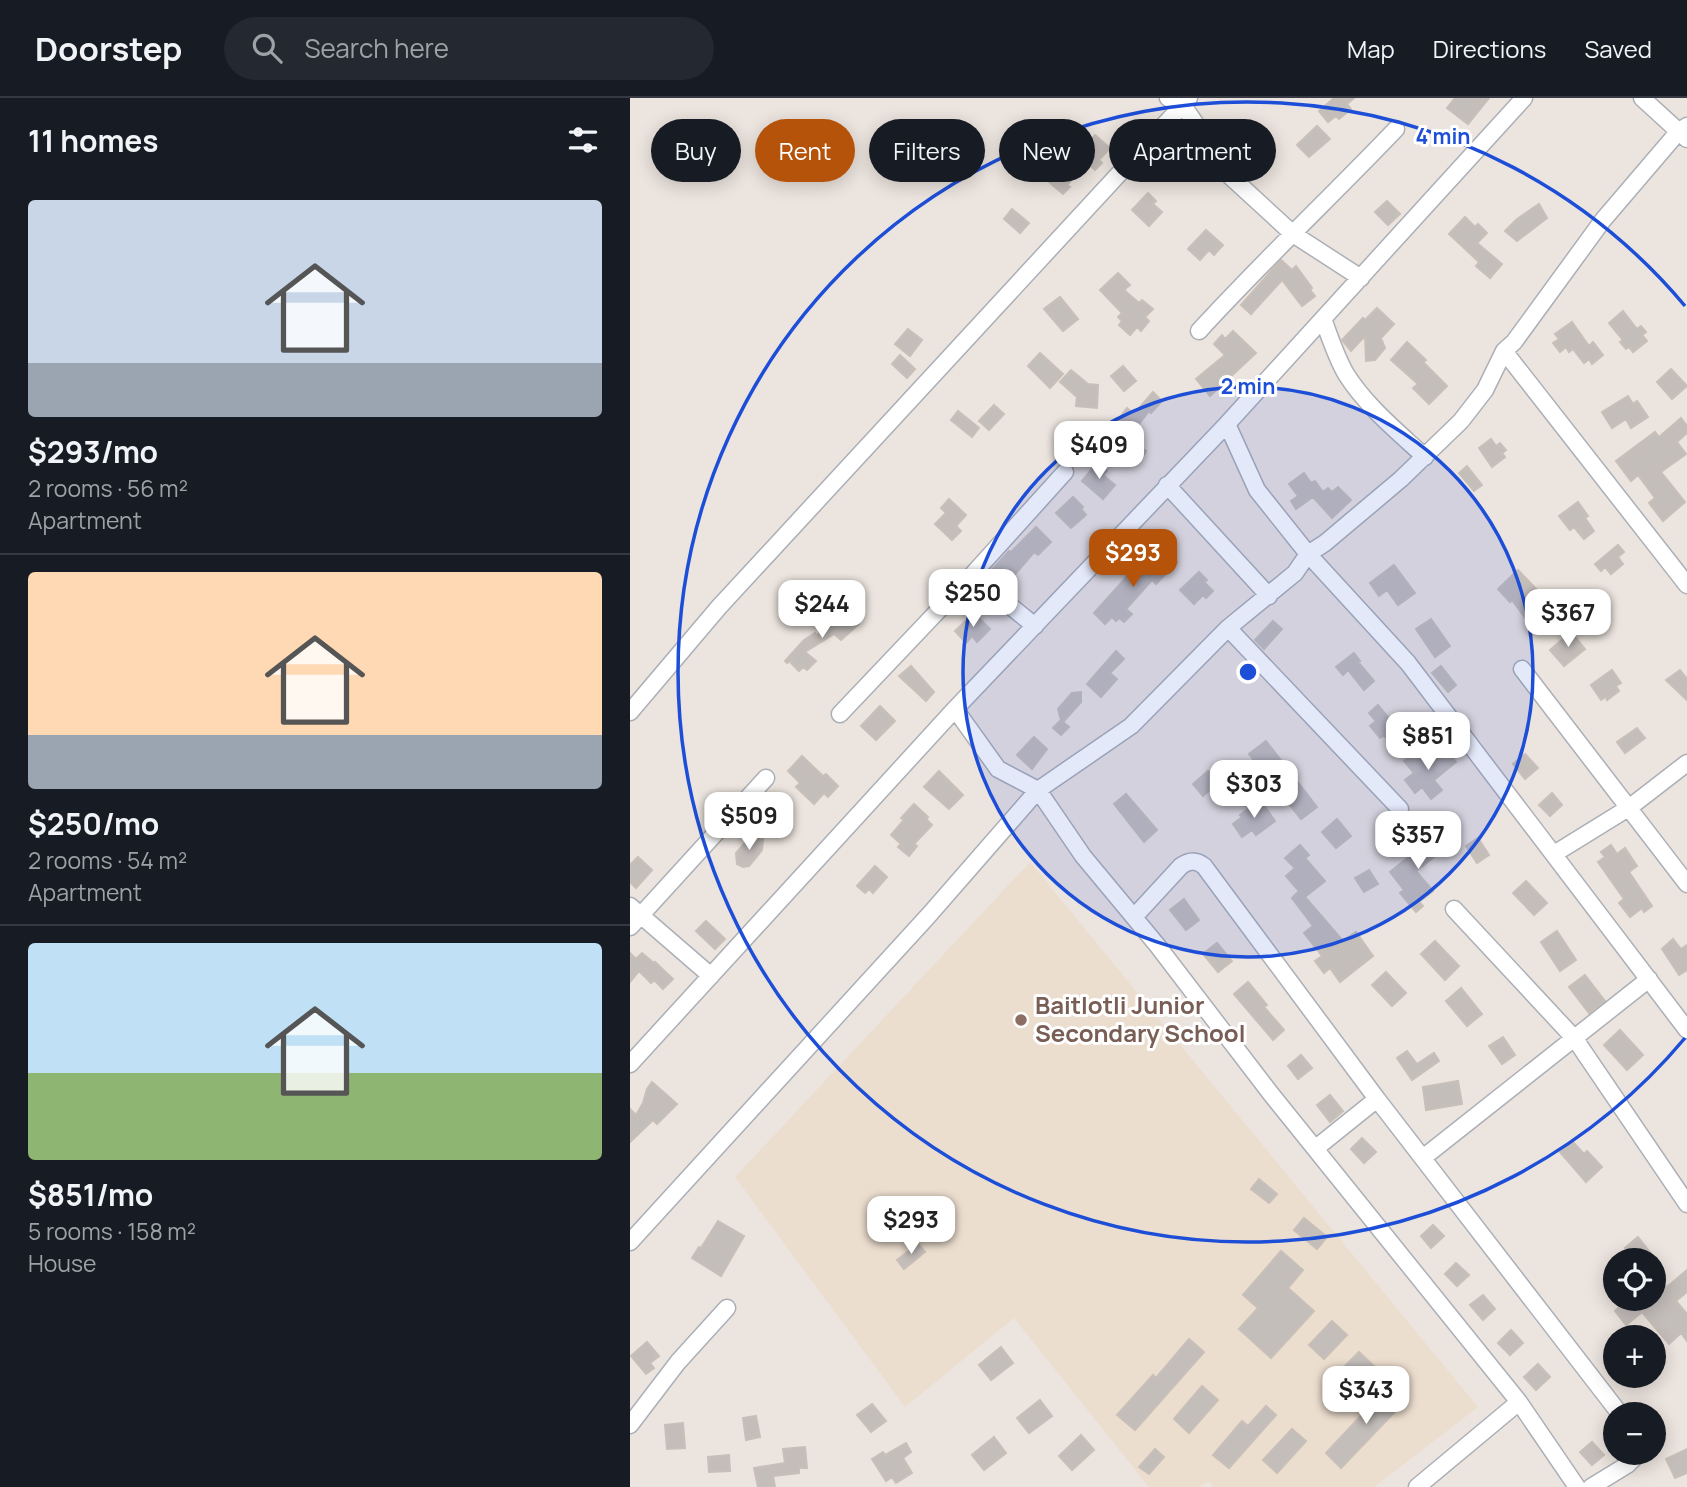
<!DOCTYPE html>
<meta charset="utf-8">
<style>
:root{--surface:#171b24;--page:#242831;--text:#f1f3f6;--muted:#9ea1a6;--line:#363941;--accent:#b45309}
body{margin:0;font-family:Manrope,sans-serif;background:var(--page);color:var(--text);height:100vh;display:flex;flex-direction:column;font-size:26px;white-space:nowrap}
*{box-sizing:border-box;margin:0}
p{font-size:23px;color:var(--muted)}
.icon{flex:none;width:38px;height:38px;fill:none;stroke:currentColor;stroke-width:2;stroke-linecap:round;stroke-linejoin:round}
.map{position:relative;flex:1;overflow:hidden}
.sheet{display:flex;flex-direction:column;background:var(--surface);width:630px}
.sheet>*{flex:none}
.top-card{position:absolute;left:21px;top:21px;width:665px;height:63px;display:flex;gap:14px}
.fabs{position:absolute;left:973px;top:1150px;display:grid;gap:14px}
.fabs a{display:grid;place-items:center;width:63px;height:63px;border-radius:50%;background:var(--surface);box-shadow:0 4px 18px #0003;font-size:35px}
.price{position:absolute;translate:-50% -60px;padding:0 16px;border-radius:14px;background:#fff;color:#222;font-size:23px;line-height:46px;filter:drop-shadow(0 2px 4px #0008)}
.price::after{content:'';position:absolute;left:50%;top:42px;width:21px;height:16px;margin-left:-10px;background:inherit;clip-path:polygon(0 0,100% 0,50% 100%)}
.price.selected{background:var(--accent);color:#fff}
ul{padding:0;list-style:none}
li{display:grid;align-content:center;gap:14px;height:371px;padding:0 28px}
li+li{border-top:2px solid var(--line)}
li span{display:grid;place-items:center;height:217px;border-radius:7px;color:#555}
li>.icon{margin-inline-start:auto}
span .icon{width:126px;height:126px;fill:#fffc;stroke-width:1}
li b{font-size:30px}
h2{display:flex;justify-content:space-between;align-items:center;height:84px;padding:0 28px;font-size:30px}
.chip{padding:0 24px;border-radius:32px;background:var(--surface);box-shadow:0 4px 18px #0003;font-size:24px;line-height:63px}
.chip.selected{background:var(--accent);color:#fff}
header{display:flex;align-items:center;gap:42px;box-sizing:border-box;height:98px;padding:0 35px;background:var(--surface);border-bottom:2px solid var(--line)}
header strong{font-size:33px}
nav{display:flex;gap:38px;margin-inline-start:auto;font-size:24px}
.search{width:490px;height:63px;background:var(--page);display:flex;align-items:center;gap:18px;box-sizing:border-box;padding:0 24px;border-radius:38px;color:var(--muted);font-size:26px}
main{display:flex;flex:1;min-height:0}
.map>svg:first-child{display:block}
</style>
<header>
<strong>Doorstep</strong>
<div class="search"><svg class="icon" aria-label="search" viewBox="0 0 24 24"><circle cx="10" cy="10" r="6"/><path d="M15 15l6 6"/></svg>Search here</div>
<nav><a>Map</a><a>Directions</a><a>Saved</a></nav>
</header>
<main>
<section class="sheet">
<h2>11 homes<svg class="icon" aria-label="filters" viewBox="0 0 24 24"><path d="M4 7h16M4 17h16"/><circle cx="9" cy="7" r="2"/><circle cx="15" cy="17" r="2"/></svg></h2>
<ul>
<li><span style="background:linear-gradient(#c9d6e8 75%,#9aa5b1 0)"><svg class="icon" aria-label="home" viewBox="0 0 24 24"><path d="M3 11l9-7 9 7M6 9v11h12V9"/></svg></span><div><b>$293/mo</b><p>2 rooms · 56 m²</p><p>Apartment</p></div></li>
<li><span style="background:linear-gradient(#ffd9b3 75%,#9aa5b1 0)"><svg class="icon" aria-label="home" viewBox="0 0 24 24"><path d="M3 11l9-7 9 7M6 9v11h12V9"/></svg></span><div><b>$250/mo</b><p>2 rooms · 54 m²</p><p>Apartment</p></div></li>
<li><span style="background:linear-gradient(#bfe0f5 60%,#8fb573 0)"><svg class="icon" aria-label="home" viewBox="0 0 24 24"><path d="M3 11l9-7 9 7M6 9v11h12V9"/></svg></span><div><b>$851/mo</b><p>5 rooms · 158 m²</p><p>House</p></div></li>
</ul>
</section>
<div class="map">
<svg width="1057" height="1389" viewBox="0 0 1057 1389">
<rect width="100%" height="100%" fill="#ece4de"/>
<path fill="#ecdecf" d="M400,764L848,1309L744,1389H583L579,1383L569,1389H519L384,1220L275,1309L105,1079Z"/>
<path fill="#c4bebb" stroke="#c7bfb8" stroke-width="2" d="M704,0H724L717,6L721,11L709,21L706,18L698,24L689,13Z
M825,0H859L838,26L817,10Z
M687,28L700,41L679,59L667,47Z
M465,37L480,50L469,62L472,65L465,72L457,65L437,87L440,89L433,96L419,84Z
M518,95L526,103L523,106L532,114L519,128L502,112Z
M757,103L770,116L758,127L745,114Z
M909,106L917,120L887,143L875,133L887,121Z
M382,111L399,125L390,135L374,121Z
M835,119L845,129L848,126L857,135L847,145L872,166L860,180L846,168L849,164L819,136Z
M576,132L593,147L584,157L579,152L570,162L558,151Z
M651,162L662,172L666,168L682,190L680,192L685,198L672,208L652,182L621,216L611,207Z
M488,175L500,187L494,192L509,205L512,202L523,211L515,219L519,223L511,233L507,229L500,237L489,227L492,223L488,219L492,215L470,192Z
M430,199L448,221L433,233L414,211Z
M747,210L764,226L751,240L755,250L745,262L736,263L735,238L721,253L712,242L733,220L735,222Z
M993,213L1007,231L1011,228L1016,234L1012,237L1017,243L1003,254L999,249L996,251L990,244L993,242L979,225Z
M942,224L959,248L963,244L973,257L962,266L959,261L954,265L943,251L939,254L936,249L930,254L923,245L929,241L925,236Z
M278,231L292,242L280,258L265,246Z
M603,233L626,255L580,298L566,281L595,257L584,246L592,237L595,241Z
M777,244L796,262L793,264L817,288L799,306L783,290L788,286L761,262Z
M410,255L433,276L420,290L398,268Z
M270,257L285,271L277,280L262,266Z
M493,268L506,283L494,293L481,278Z
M1041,271L1057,288L1042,301L1027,284Z
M441,272L458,286L468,287L467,310L446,308L447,299L430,284Z
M523,294L532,303L521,315L519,313L499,339L484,327L497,310L504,316Z
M998,298L1003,306L1007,303L1018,319L1001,330L996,321L982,330L972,314Z
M364,307L374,316L359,332L349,323Z
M328,313L349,330L342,339L321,322Z
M1051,320L1057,328V335L1047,344L1056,356L1031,374L1055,404L1033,423L1019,405L1025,400L1008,377L1001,383L986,363L1025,334L1029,339Z
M861,341L866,348L870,345L876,352L872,355L875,359L862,369L849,350Z
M501,343L516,353L509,365L493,355Z
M468,364L477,373L473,377L485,387L473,401L452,383Z
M837,368L852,387L844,393L829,375Z
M674,375L681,385L685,383L693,394L698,390L702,394L708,389L721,402L702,420L683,399L666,411L661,403L668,398L659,386Z
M443,399L453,409L451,411L456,417L441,430L426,415Z
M319,401L336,417L326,428L331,433L322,442L305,426L316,415L311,410Z
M948,404L958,418L955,420L964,433L954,441L944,429L940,432L929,418Z
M406,429L421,444L408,457L404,454L377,486L361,473L379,453L381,454Z
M988,447L994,454L988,459L993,466L981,476L975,469L971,473L965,466Z
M536,454L547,464L526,486L522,482L496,511L502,516L494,524L489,520L486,523L482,519L475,526L464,515L501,474L505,477L521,460L526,465Z
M764,467L785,495L768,507L757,492L749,498L740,485Z
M888,472L911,496L915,493L928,510L902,529L882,502L880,504L868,491Z
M569,474L577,482L574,484L583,493L576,500L573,497L564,506L550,492Z
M215,512L229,526L211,542L204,536L175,554L186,563L177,572L173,569L169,573L161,565L165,560L157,565L155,563L174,542L185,535L186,538Z
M344,515L360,531L347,544L342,538L336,545L325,533Z
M801,521L820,548L805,559L786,531Z
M643,523L652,531L634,551L625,542Z
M941,534L955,551L934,568L920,552Z
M486,553L494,561L480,575L487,581L471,599L457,586Z
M724,555L730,563L728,564L744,583L734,592L718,572L713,577L706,569Z
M281,568L304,594L296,603L269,578Z
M811,568L826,587L818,594L802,575Z
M982,572L991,585L986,588L989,593L977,602L976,599L971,602L961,587Z
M1050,572L1057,581V602L1036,582Z
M451,594V604L433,624L439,629L431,637L423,630L431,622L428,611L442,595Z
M748,607L772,636L761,645L754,637L750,640L740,628L746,623L739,615Z
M250,608L265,623L246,642L231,628Z
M1007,630L1015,640L995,655L987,644Z
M404,639L417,651L402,671L387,657Z
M636,643L687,709L671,721L655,701L661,696L643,672L635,677L619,656Z
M816,651L826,664L804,682L812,692L801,701L792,689L785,695L775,682L784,675L774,663L787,653L797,666Z
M895,656L908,670L895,681L883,666Z
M172,658L193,678L196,676L208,688L198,699L194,695L184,706L166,689L170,685L158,673Z
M309,673L333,697L319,711L294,689Z
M578,673L588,685L573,698L563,686Z
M922,695L932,707L920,718L909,707Z
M496,696L527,732L514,744L484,706Z
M630,702L645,723L626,737L622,732L612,739L603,726L612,719L610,717Z
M284,706L298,719L296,721L302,727L284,746L287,748L279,758L268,749L271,746L261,737L274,722L271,720Z
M707,721L721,738L706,750L692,734Z
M811,733L821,746L786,773L803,793L789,804L793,808L786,814L770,795L774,792L760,774Z
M120,739L133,741L132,752L119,768L113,769L107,766L106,755Z
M848,740L859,757L847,765L836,748Z
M670,747L679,757L675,760L695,783L675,799L713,843L726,834L743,858L710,884L700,870L694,875L685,863L692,858L674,835L683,828L662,800L669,793L656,778L665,770L655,760Z
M981,747L987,756L995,750L1007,768L999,774L1022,808L1014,814L1012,810L1000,819L989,805L994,801L968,764L975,759L971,754Z
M8,759L22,772L6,790L0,784V767Z
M245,768L257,779L243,795L239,791L235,795L227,788Z
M739,772L748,786L734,794L725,780Z
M896,783L917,805L904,817L883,795Z
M554,801L569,822L556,832L540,812Z
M76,823L95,841L85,851L66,833Z
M927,833L946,862L930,873L911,844Z
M1043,841L1051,851L1057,847V872L1049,877L1032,851Z
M805,843L829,868L815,882L791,856Z
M587,845L602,863L588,874L573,856Z
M0,855L6,861L12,855L24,865L25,864L43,881L33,891L24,882L21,885L9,873L0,884Z
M756,874L776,895L762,908L742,887Z
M955,877L975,903L959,915L939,889Z
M618,884L637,907L634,909L654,932L643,942L604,896Z
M831,890L852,916L837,928L816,903Z
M990,932L1013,957L997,972L974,947Z
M873,939L885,957L872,966L859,948Z
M777,953L787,966L804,955L809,963L782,982L767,960Z
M671,957L682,970L668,981L658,968Z
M828,983L832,1006L796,1012L793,989Z
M22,984L47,1006L27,1026L23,1022L0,1044V1011L6,1017L13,1005L17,991Z
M700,997L713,1013L700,1024L687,1007Z
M732,1040L746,1054L734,1065L721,1051Z
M942,1043L954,1056L957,1053L972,1069L956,1084L930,1054Z
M629,1081L647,1096L639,1105L621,1091Z
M674,1120L697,1139L687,1151L664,1132Z
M88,1123L114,1138L91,1178L62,1160L69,1149L71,1150Z
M803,1127L814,1138L801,1150L791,1138Z
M1008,1139L1026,1162H1004L995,1150Z
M288,1146L295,1154L274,1171L267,1162Z
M651,1153L673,1172L658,1190L684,1213L641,1260L609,1231L628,1210L613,1197Z
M826,1165L839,1177L827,1188L815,1176Z
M1057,1172V1194L1046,1203L1057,1216V1243L1051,1235L1039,1246L1012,1214L996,1227L985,1213L1000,1200H1024Z
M853,1197L865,1211L853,1222L840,1207Z
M702,1223L717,1237L694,1261L679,1247Z
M881,1232L893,1245L880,1257L868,1245Z
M559,1241L574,1254L505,1332L487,1317L523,1277L526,1280Z
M17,1244L29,1258L20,1265L24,1270L16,1276L1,1258Z
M371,1249L383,1265L361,1282L349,1267Z
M729,1254L744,1268L723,1290L708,1275Z
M908,1266L920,1279L906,1292L894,1279Z
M760,1287L776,1302L711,1370L696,1355Z
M572,1288L588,1302L559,1335L544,1321Z
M410,1302L422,1318L399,1335L387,1320Z
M242,1306L256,1323L241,1334L227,1317Z
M636,1308L646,1317L599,1370L583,1357L612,1323L618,1328Z
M126,1318L130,1339L116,1342L113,1320Z
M53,1325L55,1350L37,1351L35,1327Z
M662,1331L676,1343L647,1375L633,1362Z
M451,1337L464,1352L442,1372L429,1358Z
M364,1339L376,1355L354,1372L342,1357Z
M962,1344L974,1357L962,1367L950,1354Z
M276,1345L281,1354L273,1360L282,1375L266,1385L262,1379L256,1383L242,1361L253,1354L255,1357Z
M175,1349L177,1370H169V1375L143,1378L145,1389H128L124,1370L155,1365L153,1351Z
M525,1351L534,1359L519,1376L509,1369Z
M1057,1351V1375L1045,1380L1036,1361Z
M99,1357L100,1373L79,1374L78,1359Z"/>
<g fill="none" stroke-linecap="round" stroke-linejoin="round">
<defs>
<path id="minor" d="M538,0L553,7L601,79L663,136L731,180
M1012,0L1057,41
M693,221C700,239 706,259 716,276C736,308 768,334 795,359
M569,233C632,164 701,99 766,31
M874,253L1057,487
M597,326L627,392L678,456L778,565L1057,932
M537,387L639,498
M342,477L405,528
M598,530L770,711
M892,571L1057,786
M325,611L368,671L408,692L453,758L527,847L641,996L889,1304L947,1389
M0,614L89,509L559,0
M210,616L342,477L435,374
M924,756L1000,709L1057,665
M0,808L81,878
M824,811L945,941L1057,1106
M504,819L551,768C560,762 566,762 574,768L747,1001L686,1050
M0,829L136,680
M0,966L325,611L597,326L894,0
M747,1001L990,1316
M794,1059L1019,881
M0,1144L299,817L408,692L501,628L598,530L665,475L678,456L695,445L771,381L831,323L855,292L874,253L884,244L973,122L1049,33L1057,28
M0,1327L48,1264L97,1210
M787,1389L889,1304
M961,1389L997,1367L1010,1354"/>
</defs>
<use href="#minor" stroke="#abafb6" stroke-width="19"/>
<use href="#minor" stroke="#fff" stroke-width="16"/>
</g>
<circle cx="618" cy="574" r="285" fill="#1d4ed8" fill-opacity=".12"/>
<g fill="none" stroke="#1d4ed8" stroke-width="3.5">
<circle cx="618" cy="574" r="285"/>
<path d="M1055 940A570 570 0 1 1 1055 208"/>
</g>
<circle fill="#8d6e63" stroke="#fff" stroke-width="2.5" cx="391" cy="922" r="7"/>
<g text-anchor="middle" stroke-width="6" stroke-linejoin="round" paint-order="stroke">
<g font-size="24" font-weight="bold" fill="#785e54" stroke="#fff" text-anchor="start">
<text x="405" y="916">Baitlotli Junior<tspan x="405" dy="28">Secondary School</tspan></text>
</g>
</g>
<circle cx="618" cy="574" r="10" fill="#1d4ed8" stroke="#fff" stroke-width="3.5"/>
<g font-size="21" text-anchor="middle" font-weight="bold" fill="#1d4ed8" stroke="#fff" stroke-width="6" stroke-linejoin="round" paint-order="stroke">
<text x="813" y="46">4 min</text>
<text x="618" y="296">2 min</text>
</g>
</svg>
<div class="fabs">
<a><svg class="icon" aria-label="locate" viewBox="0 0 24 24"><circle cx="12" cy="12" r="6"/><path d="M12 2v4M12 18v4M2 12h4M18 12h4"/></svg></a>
<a>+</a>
<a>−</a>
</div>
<b class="price" style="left:469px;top:383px">$409</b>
<b class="price selected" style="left:503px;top:491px">$293</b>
<b class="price" style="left:343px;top:531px">$250</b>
<b class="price" style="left:192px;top:542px">$244</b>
<b class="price" style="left:938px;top:551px">$367</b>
<b class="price" style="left:798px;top:674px">$851</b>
<b class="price" style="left:624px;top:722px">$303</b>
<b class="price" style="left:119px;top:754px">$509</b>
<b class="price" style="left:788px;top:773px">$357</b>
<b class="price" style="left:281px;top:1158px">$293</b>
<b class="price" style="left:736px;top:1328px">$343</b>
<div class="top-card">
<a class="chip">Buy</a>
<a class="chip selected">Rent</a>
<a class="chip">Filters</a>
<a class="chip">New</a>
<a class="chip">Apartment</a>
</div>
</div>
</main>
